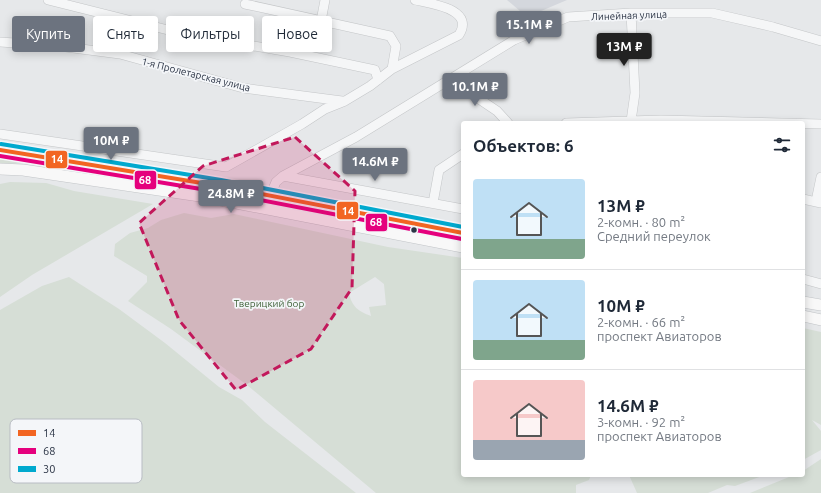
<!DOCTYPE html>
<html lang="ru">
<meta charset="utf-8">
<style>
:root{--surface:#fff;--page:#f2f2f3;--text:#1f2937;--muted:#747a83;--line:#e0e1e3;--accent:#6c737f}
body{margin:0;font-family:Ubuntu,sans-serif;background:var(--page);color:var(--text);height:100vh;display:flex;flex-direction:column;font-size:15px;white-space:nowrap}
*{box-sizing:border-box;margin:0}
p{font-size:13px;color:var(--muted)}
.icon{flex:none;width:22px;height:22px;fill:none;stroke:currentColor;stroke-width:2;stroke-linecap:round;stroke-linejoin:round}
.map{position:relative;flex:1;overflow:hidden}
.details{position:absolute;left:461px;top:121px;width:344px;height:356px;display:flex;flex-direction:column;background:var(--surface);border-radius:4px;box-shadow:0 2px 10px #0003}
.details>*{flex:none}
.hud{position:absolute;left:12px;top:16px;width:380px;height:36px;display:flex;gap:8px}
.price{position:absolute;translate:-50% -34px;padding:0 9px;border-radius:4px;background:var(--accent);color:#fff;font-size:13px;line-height:26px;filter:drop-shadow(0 1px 2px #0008)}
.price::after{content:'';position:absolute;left:50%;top:24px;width:12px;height:9px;margin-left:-6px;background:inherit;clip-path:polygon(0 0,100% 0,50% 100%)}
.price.current{background:#222;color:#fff}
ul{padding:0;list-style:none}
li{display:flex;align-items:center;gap:12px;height:100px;padding:0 12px}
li+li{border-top:1px solid var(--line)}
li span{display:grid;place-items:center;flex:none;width:112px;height:80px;border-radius:4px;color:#555}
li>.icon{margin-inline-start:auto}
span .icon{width:48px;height:48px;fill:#fffc;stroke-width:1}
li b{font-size:17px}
h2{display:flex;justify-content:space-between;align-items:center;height:48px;padding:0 12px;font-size:17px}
.pill{padding:0 14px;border-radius:4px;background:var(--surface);box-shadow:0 2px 10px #0003;font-size:14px;line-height:36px}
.pill.current{background:var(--accent);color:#fff}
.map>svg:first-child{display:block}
</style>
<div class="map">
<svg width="821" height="493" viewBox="0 0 821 493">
<rect width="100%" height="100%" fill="#e6e8ea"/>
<path fill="#d4d7dd" d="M507,0H567L527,17Z"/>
<path fill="#d6ded6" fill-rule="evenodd" d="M0,155L210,188L203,191L30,163L0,164Z
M10,182L46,183L74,191L153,204L32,275L0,297V184Z
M184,213L211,218L234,214L388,247L463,258V475H591L589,480L576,485V493H376L247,385L171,329L128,301L147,282V276L114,256L115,244L130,233L148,228L161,220ZM375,277L384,284L386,305L369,307L371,316C358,311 352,307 349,293Z
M69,277L119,309L165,343L219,387L242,400L265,422L356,493H0V310L42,286Z
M803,328L821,332V425L812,420L821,431V450L803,460Z
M821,459V493H750L794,475H803V471Z
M629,475H765L735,486L727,485L708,493H637Z"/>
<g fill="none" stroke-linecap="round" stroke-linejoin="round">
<defs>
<path id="minor" d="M48,0L188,35L290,52L375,70L378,80
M245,4L390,36L396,46L392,69
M631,13L635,93L631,121
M321,21L325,0
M0,42L58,46L120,54L243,88L342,101
M451,80L497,111L508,123
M566,123L661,120L821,124
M0,134L226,167L302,124L325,109L345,101L370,86L392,69L459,35C475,9 432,4 415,0
M283,176L463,209
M270,196L276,182L283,176L356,137L514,40L568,17L631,13H712L773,27L821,41
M803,199L821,203
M816,201L821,177
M433,203L439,170L463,154
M803,279L821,284"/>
<path id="major" d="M0,150L220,186L463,233
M0,169L23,170L200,196L463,247
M803,302L821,305
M803,316L821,320"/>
</defs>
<use href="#minor" stroke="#c4c6c8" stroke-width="10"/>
<use href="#major" stroke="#c2c5c8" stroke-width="12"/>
<use href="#minor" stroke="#f5f6f7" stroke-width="9"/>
<use href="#major" stroke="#f8f8f8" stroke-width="11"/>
<defs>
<path id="bus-1" d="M0,150L220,186L463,233"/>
<path id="bus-2" d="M0,156L219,192L462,239"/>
<path id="bus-3" d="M1,144L221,180L463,227"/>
</defs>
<use href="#bus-1" stroke="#f4f6f9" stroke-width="7"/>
<use href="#bus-2" stroke="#f4f6f9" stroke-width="7"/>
<use href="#bus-3" stroke="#f4f6f9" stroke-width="7"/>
<use href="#bus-1" stroke="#f26522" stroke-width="4"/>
<use href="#bus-2" stroke="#e5007d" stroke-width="4"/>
<use href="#bus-3" stroke="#00a9ce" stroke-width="4"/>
</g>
<path fill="#c2185b" fill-opacity="0.2" stroke="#c2185b" stroke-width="3" stroke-dasharray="8 5" stroke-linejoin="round" d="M295,137L355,191L352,288L311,349L236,390L179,320L139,223L203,166Z"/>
<circle fill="#2b3445" stroke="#f4f6f9" stroke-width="1.5" cx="414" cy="230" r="3.5"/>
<g text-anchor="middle" stroke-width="3.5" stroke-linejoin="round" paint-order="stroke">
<g font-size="10" fill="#2b3445" stroke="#f4f6f9">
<text transform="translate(629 15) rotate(-2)" y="4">Линейная улица</text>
<text transform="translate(196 74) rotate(14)" y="4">1-я Пролетарская улица</text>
</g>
<g font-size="10" fill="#3f6138" stroke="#f4f6f9">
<text x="269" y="307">Тверицкий бор</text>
</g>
</g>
<rect x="10" y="419" width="132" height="64" rx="6" fill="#f4f6f9" stroke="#b8bcc3" stroke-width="1"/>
<rect x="18" y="430" width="18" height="6" fill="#f26522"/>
<rect x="18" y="448" width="18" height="6" fill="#e5007d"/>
<rect x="18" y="466" width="18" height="6" fill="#00a9ce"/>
<g font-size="11" fill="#2b3445">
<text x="43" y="437">14</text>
<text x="43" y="455">68</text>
<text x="43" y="473">30</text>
</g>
<g stroke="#f4f6f9" stroke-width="1.5">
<rect x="45" y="150" width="23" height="19" rx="4" fill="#f26522"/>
<rect x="134" y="170" width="23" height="20" rx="4" fill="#e5007d"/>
<rect x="336" y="201" width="23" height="19" rx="4" fill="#f26522"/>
<rect x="365" y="213" width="23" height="19" rx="4" fill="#e5007d"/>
</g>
<g font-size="11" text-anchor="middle" font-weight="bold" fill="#fff">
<text x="57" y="163">14</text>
<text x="145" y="184">68</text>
<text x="348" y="215">14</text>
<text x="376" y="226">68</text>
</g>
</svg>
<b class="price" style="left:529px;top:45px">15.1M ₽</b>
<b class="price current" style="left:624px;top:67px">13M ₽</b>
<b class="price" style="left:475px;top:107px">10.1M ₽</b>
<b class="price" style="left:111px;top:161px">10M ₽</b>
<b class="price" style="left:375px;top:182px">14.6M ₽</b>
<b class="price" style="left:231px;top:214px">24.8M ₽</b>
<div class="hud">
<a class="pill current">Купить</a>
<a class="pill">Снять</a>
<a class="pill">Фильтры</a>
<a class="pill">Новое</a>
</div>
<section class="details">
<h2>Объектов: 6<svg class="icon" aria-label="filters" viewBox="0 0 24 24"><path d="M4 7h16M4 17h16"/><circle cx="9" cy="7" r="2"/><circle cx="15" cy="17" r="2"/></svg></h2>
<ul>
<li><span style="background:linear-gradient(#bfe0f5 75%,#7fa58c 0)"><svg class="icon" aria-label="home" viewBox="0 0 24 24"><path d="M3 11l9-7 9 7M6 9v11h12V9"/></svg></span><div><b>13M ₽</b><p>2-комн. · 80 m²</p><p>Средний переулок</p></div></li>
<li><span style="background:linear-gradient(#bfe0f5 75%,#7fa58c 0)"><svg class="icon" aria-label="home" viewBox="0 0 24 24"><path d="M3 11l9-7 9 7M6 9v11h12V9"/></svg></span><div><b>10M ₽</b><p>2-комн. · 66 m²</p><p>проспект Авиаторов</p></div></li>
<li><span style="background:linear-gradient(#f6c9c9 75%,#9aa5b1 0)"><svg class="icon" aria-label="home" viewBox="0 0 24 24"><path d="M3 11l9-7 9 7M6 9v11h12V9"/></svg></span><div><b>14.6M ₽</b><p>3-комн. · 92 m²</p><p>проспект Авиаторов</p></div></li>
</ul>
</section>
</div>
